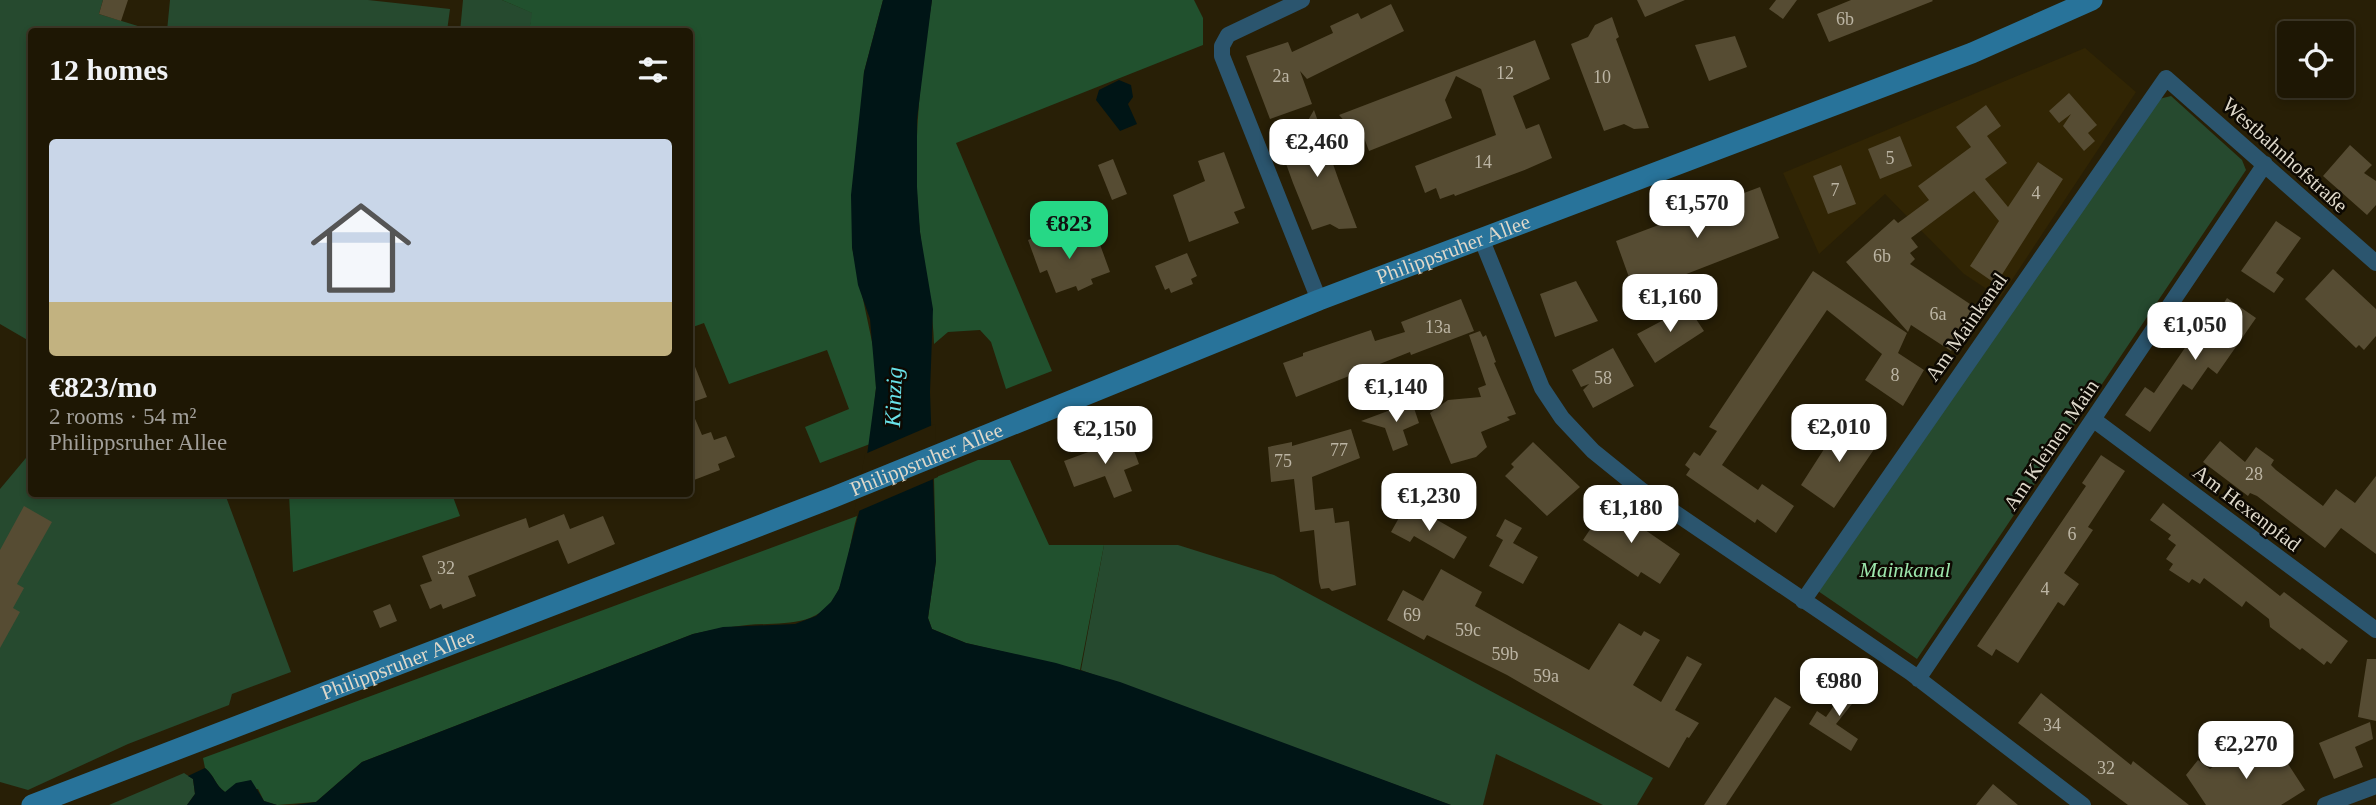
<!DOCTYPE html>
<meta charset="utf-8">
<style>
:root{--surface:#1e1704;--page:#26200e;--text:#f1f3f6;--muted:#a19f9a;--line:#3c3626;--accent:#26d886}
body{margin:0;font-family:"Times New Roman",serif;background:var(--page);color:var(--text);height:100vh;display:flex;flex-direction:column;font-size:26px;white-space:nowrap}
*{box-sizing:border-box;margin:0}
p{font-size:23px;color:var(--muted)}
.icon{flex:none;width:38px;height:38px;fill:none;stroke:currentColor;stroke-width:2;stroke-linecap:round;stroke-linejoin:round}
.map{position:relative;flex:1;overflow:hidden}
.drawer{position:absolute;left:28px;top:28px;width:665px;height:469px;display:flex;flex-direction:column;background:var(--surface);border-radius:7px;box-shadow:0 4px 10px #0003,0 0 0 2px var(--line)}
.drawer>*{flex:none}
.controls{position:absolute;left:2277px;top:21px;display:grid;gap:14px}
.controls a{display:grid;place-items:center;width:77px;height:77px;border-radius:7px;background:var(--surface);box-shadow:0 4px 10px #0003,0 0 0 2px var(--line);font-size:35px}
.price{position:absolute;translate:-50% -60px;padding:0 16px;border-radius:14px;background:#fff;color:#222;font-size:23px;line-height:46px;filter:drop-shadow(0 2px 4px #0008)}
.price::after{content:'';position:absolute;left:50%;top:42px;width:21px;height:16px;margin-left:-10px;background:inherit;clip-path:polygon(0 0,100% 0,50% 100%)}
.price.selected{background:var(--accent);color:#111}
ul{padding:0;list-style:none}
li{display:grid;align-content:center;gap:14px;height:371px;padding:0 21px}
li+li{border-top:2px solid var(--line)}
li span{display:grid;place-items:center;height:217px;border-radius:7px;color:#555}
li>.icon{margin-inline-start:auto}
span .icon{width:126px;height:126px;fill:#fffc;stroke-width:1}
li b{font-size:30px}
h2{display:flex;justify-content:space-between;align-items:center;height:84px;padding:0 21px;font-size:30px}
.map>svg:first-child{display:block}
</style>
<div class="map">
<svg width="2376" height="805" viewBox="0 0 2376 805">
<rect width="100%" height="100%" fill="#281f06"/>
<path fill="#312504" d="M2085,48L2136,92L2000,298L1964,274L1885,194L1819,254L1783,173Z"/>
<path fill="#264a2f" d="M0,0H103L99,14L154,31L32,32L31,342L0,324Z
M170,0H368L450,9L447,31H167Z
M463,0H502L533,13L529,31L460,32Z
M2171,96L2242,160L2246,170L1917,659L1818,591L2155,100Z
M31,452L32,494H225L291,672L232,694L229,705L128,744L28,790L0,782V489Z
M1104,545H1178L1274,575L1653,778L1637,805H1603L1496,754L1483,805H1451L1081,670Z
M184,773L193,779L195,794L187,805H109Z"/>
<path fill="#21512e" d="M502,0H883L864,72L852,247L875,356L876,388L870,444L820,463L805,427L849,409L827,350L729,384L704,323L690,328V32L529,31L532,13Z
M932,0H1194L1203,18V45L956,143L1052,371L1006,389L991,342L980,330L948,332L934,344C933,305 924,270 920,232C911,154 920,76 932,0Z
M978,460H1010L1049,545H1104L1080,670L966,643L932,629L928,618L936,561L934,478Z
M289,494H452L460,516L293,572Z
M857,516C850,540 848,569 838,591C820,629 782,622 747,625C728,627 711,630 693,634L362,762L316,802L277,805L264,801L258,789L225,792C215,785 215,776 205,768L203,758Z"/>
<path fill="#001516" d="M883,0H932L917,119V187L920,232L933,309L930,392L936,561L928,618L932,629L966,643L1056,663L1120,682L1451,805H294L316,802L362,762L693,634L723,627L795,624L816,616L831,602L839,589L860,508L876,388L870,319L858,285L852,247L851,195L864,72Z
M1119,80L1131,85L1133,97L1128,104L1137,124L1120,131L1096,100L1099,90Z
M205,768C215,776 215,785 225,792L236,783L251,780L264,801L277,805H187L195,794L193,779L188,776Z"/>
<path fill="#281f06" d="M935,424L938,477L854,513L865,454Z"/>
<path fill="#564c33" d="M103,0H128L121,21L99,14Z
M1637,0H1685L1645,17Z
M1776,0H1797L1783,19L1769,9Z
M1851,0H1932L1933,1L1829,42L1817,14Z
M1391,4L1404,31L1307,79L1300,71L1312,104L1270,119L1246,56L1288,42L1292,52L1333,33L1330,26L1358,13L1361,19Z
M1612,17L1619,37L1616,39L1649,128L1634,129L1624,124L1604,131L1571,44L1588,37L1595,25Z
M1735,36L1747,67L1709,81L1695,45Z
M1535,40L1550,79L1513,96L1526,129L1539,124L1552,158L1527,169L1455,196L1454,194L1440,199L1436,188L1425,193L1415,166L1496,135L1481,89L1456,76L1445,100L1452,118L1369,151L1363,135L1352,129L1339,115Z
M2069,93L2097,125L2088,133L2095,141L2084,151L2063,126L2071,114L2059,123L2049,111Z
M1986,105L2001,126L1987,136L2007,163L1985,179L2008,207L2038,162L2063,179L1996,284L1970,266L1999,221L1974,191L1911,238L1918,247L1910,253L1915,259L1910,264L1979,310L1951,351L1911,325L1908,332L1846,262L1894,219L1898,223L1929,200L1918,186L1971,147L1956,127Z
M1314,110L1339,181L1357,228L1339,229L1330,224L1312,230L1293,183L1280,147L1296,141Z
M1900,136L1912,166L1880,179L1868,149Z
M2350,145L2372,165L2364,173L2376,181V205L2367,215L2323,176Z
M1224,152L1245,208L1234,212L1239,223L1189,242L1173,195L1205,181L1198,161Z
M1113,159L1127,194L1112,200L1098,165Z
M1841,165L1856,204L1828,214L1813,176Z
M1760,187L1779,238L1635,294L1616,241Z
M2276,221L2301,238L2276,273L2284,279L2274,293L2241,271Z
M1056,229L1062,244L1082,236L1085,244L1098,239L1110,272L1091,279L1093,284L1078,291L1076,286L1056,293L1047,270L1040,273L1028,240Z
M1187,253L1197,276L1191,279L1193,284L1171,293L1169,288L1165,290L1155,266Z
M2333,269L2376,309V336L2364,350L2359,345L2356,348L2305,299Z
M1813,271L1907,333L1898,353L1924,370L1903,406L1865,380L1882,354L1827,310L1722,465L1758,490L1762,484L1794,506L1776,533L1757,519L1755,523L1686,475L1690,469L1685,465L1694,452L1700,456L1717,431L1709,427Z
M1576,281L1598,321L1555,337L1540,294Z
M2227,298L2256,318L2217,374L2208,367L2192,390L2183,384L2150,432L2125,415L2145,387L2154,393L2204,320L2210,324Z
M1461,299L1474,331L1411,355L1410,352L1296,397L1283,363L1303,356V353L1371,330L1375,341L1405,332L1401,322Z
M1688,307L1704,331L1655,363L1637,334Z
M1480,331L1483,337L1486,335L1496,362L1494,363L1516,414L1507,417L1510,420L1481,432L1487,447L1476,457L1451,464L1430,413L1448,400L1481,397L1478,388L1486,385L1469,335Z
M1613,348L1634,386L1593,408L1583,390L1589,384L1581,387L1572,370Z
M690,354L707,397L690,403Z
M1412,402L1419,423L1403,430L1408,445L1393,451L1385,428L1361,421Z
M690,407L702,435L711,432L714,440L726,436L735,457L718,464L720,470L694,480L690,468Z
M1842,421L1877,445L1834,508L1801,485Z
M1351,429L1360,458L1312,477L1315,510L1333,508L1335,523L1349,521L1356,585L1332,591L1329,588L1321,589L1319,582L1314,530L1300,532L1294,479L1271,482L1268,447L1292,442V446Z
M1129,437L1139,464L1124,470L1132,491L1114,498L1105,476L1074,487L1064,461Z
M2220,441L2245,462L2256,447L2274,460L2271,465L2276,470L2323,506L2336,489L2355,503L2376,476V554L2341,528L2325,548L2257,496L2250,493L2248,496L2203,462Z
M1533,442L1580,487L1547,516L1505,476L1514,467L1511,464Z
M2101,455L2125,471L2088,527L2093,530L2064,573L2079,584L2064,606L2058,602L2018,663L1996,649L1992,656L1977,646L2086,486L2082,483Z
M2163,503L2280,596L2284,592L2348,641L2331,664L2327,661L2324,665L2302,648L2300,650L2270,627L2269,619L2246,601L2242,607L2204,578L2200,584L2192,579L2189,583L2169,570L2173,564L2166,559L2176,545L2168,539L2171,535L2150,520Z
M1628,504L1642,513L1635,523L1680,554L1660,584L1641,572L1638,577L1583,540L1603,510L1620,517Z
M24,506L52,522L17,584L24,588L13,608L20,612L0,648V550Z
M1405,507L1429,521L1432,517L1467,537L1454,559L1414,536L1410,542L1391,532Z
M564,514L570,529L603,516L615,544L568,564L558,540L468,576L476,596L443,609L441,604L430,609L420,585L432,581L422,556L526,518L529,528Z
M1505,519L1522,528L1513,543L1538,557L1523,584L1489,566L1503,540L1496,536Z
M1441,569L1482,592L1475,606L1589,670L1619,623L1641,636L1644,631L1660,640L1633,685L1661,702L1687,656L1702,664L1675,710L1699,723L1689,738L1687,737L1669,768L1507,675L1427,635L1424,640L1387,620L1403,590L1423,601Z
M390,604L397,621L380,628L373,611Z
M2367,659H2376V721L2358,717Z
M1852,680L1864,689L1836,724L1858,739L1851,751L1809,724L1817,711L1826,717Z
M2041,693L2131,765L2133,761L2189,805H2128L2018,723Z
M1775,697L1791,707L1734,793L1726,805H1704Z
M2370,722L2373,739L2355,747L2363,767L2334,779L2319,743Z
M2277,747L2305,790L2281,805H2206L2186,775L2198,760L2210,769L2236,751L2246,767Z
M1993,784L2018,805H1976Z"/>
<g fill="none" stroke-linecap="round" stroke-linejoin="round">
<path stroke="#2b556e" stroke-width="16" d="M1302,0L1228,35L1222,46V56L1319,300
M1481,238L1542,388L1562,418L1593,451L1640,489L1911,673L2083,805
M2094,420L2376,630
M1803,601L2166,78L2376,263
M1918,679L2265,164
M2325,805L2376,786"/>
<path stroke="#28739a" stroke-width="21" id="s1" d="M32,805L834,497L1319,300L1972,53L2092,0"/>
</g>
<g text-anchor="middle" stroke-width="5" stroke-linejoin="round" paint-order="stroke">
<g font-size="18" fill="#bcb5a4">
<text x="1845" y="25">6b</text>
<text x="1505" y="79">12</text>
<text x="1281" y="82">2a</text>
<text x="1602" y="83">10</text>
<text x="1890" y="164">5</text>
<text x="1483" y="168">14</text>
<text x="1835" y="196">7</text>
<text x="2036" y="199">4</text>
<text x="1882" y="262">6b</text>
<text x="1938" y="320">6a</text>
<text x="1438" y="333">13a</text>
<text x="1895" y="381">8</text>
<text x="1603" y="384">58</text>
<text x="1339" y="456">77</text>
<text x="1283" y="467">75</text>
<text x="2254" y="480">28</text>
<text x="2072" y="540">6</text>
<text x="446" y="574">32</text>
<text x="2045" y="595">4</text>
<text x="1412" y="621">69</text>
<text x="1468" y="636">59c</text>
<text x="1505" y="660">59b</text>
<text x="1546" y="682">59a</text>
<text x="2052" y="731">34</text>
<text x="2106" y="774">32</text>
</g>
<g font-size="21" fill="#ded8ca" stroke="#0d0902">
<text transform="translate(2285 155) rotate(42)" y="7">Westbahnhofstraße</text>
<text dy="7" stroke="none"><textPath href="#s1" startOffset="1526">Philippsruher Allee</textPath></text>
<text transform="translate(1966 327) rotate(-55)" y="7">Am Mainkanal</text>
<text transform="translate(2051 445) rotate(-56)" y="7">Am Kleinen Main</text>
<text dy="7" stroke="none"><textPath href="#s1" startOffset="959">Philippsruher Allee</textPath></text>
<text transform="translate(2247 508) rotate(37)" y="7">Am Hexenpfad</text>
<text dy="7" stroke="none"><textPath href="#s1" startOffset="392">Philippsruher Allee</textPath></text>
</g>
<g font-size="21" font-style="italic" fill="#9de6ac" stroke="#0d0902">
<text x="1905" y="577">Mainkanal</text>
</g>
<g font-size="23" font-style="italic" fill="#69e2e9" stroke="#0d0902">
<text transform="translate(893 397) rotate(-88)" y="8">Kinzig</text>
</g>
</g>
</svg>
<div class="controls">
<a><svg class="icon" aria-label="locate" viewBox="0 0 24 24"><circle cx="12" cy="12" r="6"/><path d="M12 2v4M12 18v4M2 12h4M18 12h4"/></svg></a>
</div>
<b class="price" style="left:1317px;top:179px">€2,460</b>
<b class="price" style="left:1697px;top:240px">€1,570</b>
<b class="price selected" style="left:1069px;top:261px">€823</b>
<b class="price" style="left:1670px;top:334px">€1,160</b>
<b class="price" style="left:2195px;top:362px">€1,050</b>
<b class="price" style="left:1396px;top:424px">€1,140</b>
<b class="price" style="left:1839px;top:464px">€2,010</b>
<b class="price" style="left:1105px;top:466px">€2,150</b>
<b class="price" style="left:1429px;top:533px">€1,230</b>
<b class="price" style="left:1631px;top:545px">€1,180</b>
<b class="price" style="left:1839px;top:718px">€980</b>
<b class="price" style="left:2246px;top:781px">€2,270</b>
<section class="drawer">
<h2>12 homes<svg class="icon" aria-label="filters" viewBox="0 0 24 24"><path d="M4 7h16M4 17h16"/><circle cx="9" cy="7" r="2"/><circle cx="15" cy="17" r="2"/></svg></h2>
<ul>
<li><span style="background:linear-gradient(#c9d6e8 75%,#c2b280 0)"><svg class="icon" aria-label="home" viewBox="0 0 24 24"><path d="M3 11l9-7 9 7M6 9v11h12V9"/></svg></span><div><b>€823/mo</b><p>2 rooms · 54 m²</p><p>Philippsruher Allee</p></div></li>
</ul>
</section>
</div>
